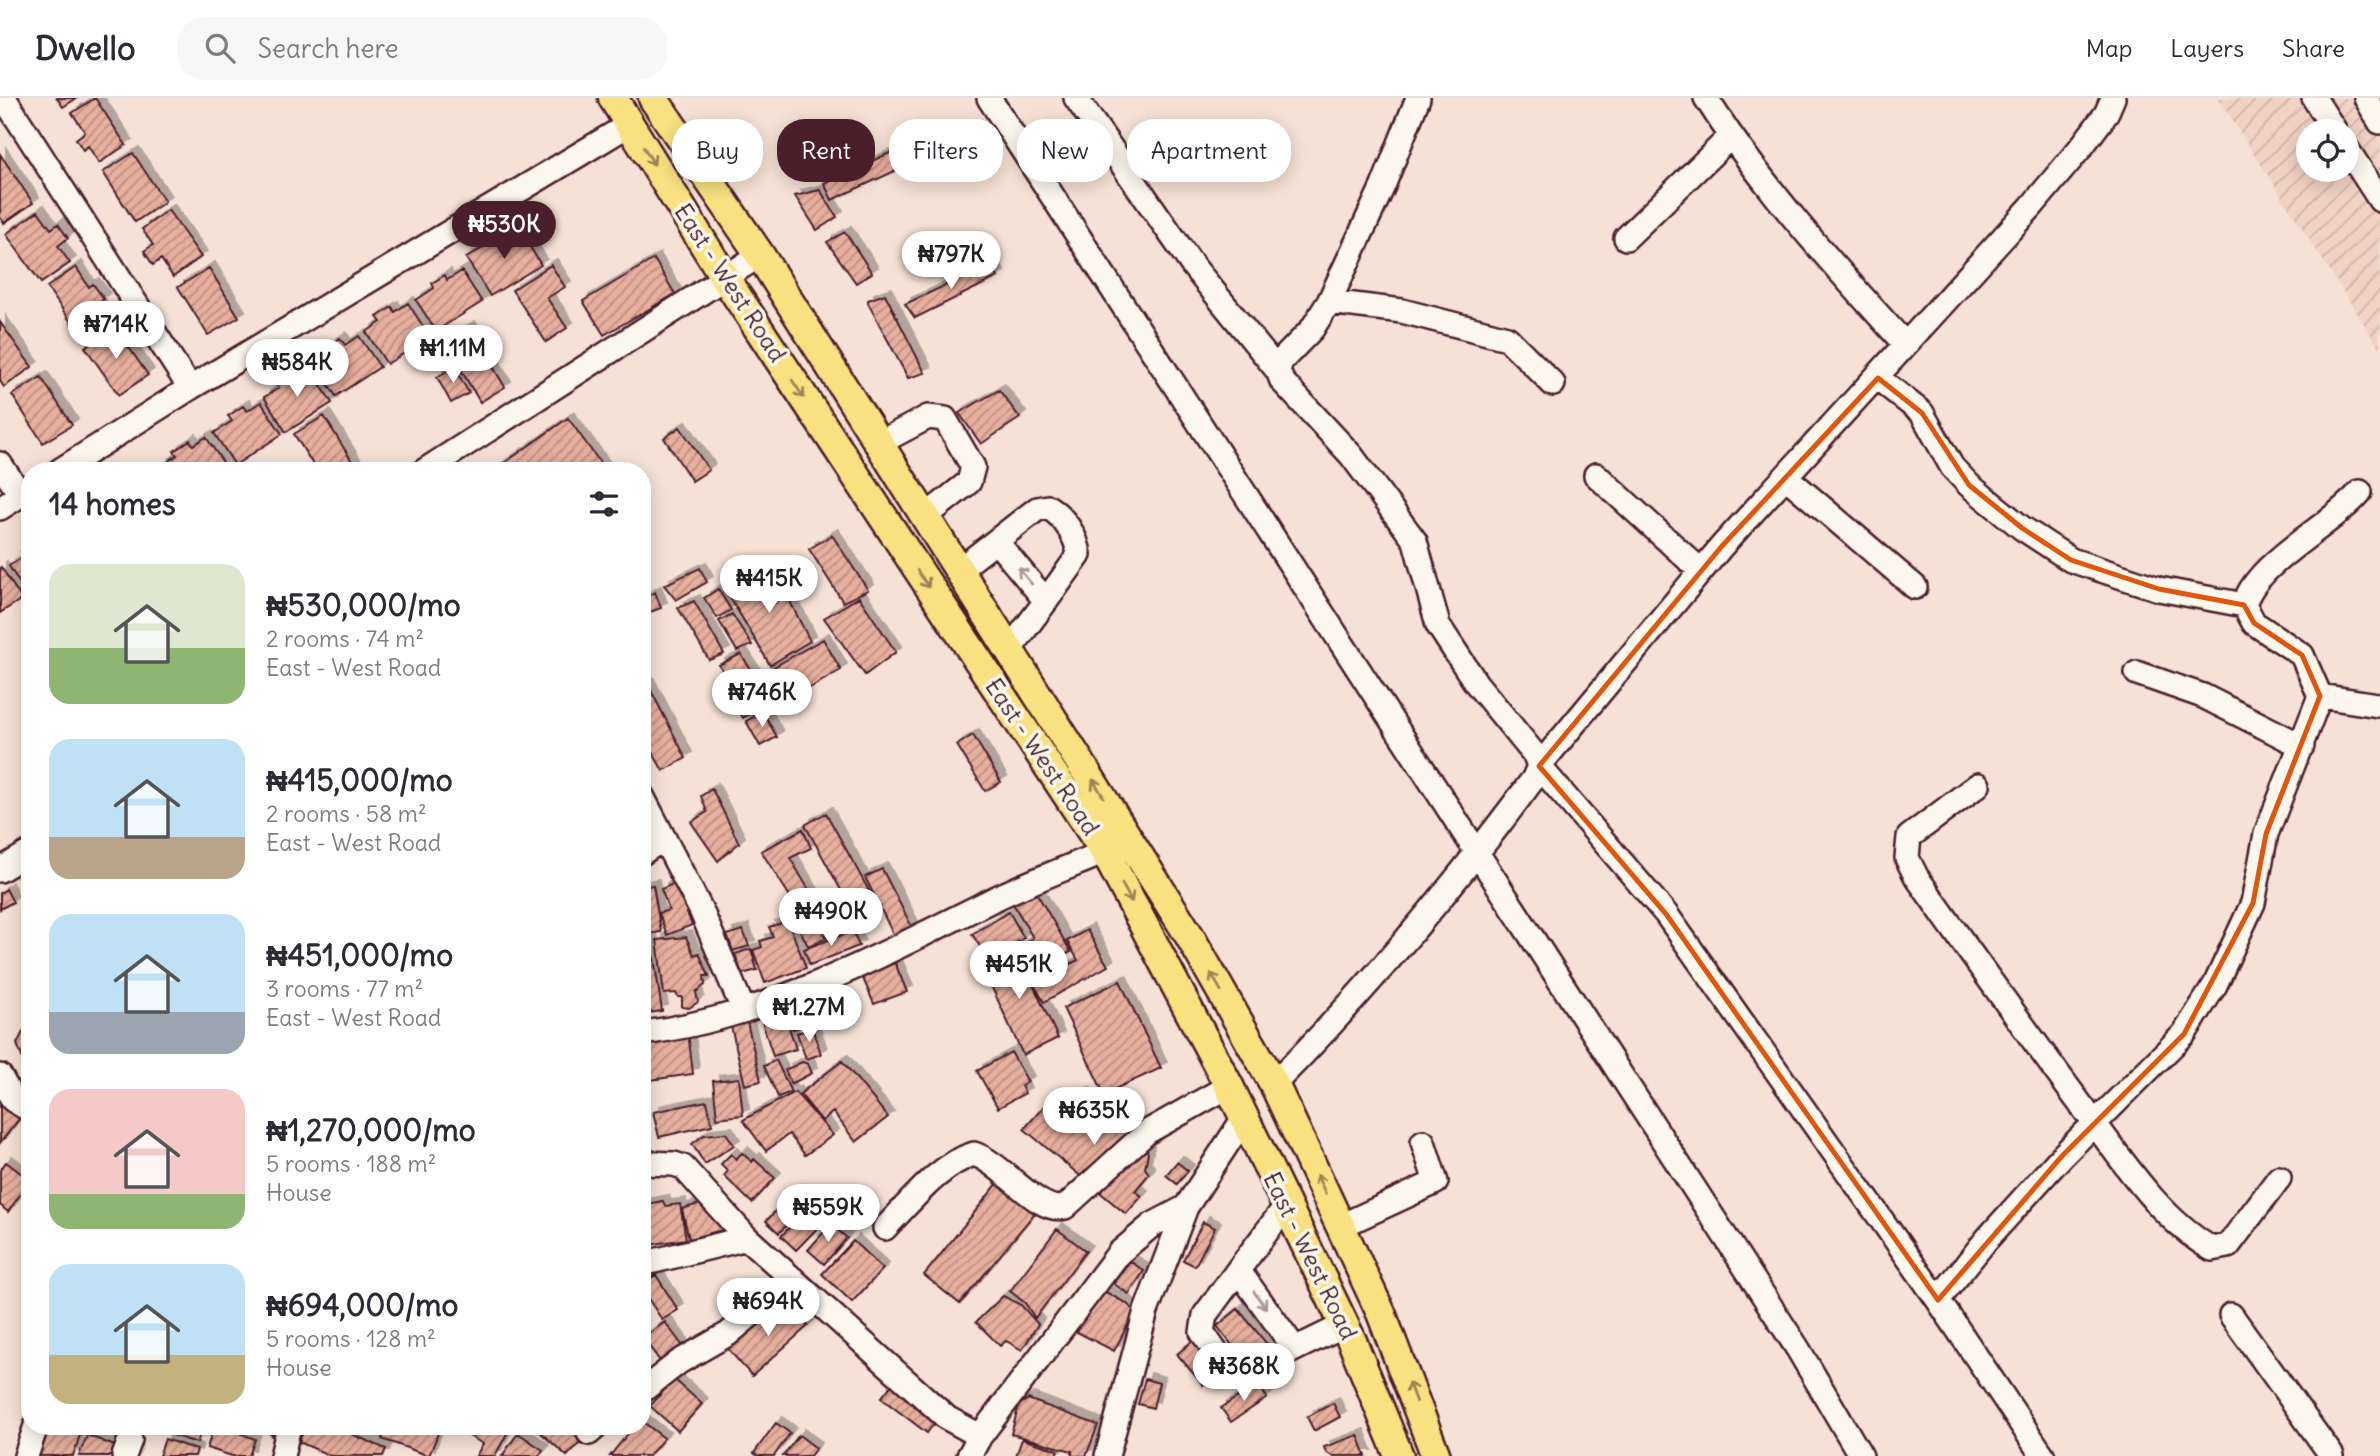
<!DOCTYPE html>
<meta charset="utf-8">
<style>
:root{--surface:#fff;--page:#f7f7f7;--text:#2b2b33;--muted:#7c7c81;--line:#e1e1e2;--accent:#4a1f2b}
body{margin:0;font-family:Delius,sans-serif;background:var(--page);color:var(--text);height:100vh;display:flex;flex-direction:column;font-size:26px;white-space:nowrap}
*{box-sizing:border-box;margin:0}
p{font-size:23px;color:var(--muted)}
.icon{flex:none;width:38px;height:38px;fill:none;stroke:currentColor;stroke-width:2;stroke-linecap:round;stroke-linejoin:round}
.map{position:relative;flex:1;overflow:hidden}
.panel{position:absolute;left:21px;top:364px;width:630px;height:973px;display:flex;flex-direction:column;background:var(--surface);border-radius:28px;box-shadow:0 4px 18px #0003}
.panel>*{flex:none}
.hud{position:absolute;left:672px;top:21px;width:665px;height:63px;display:flex;gap:14px}
.controls{position:absolute;left:2296px;top:21px;display:grid;gap:14px}
.controls a{display:grid;place-items:center;width:63px;height:63px;border-radius:50%;background:var(--surface);box-shadow:0 4px 18px #0003;font-size:35px}
.price{position:absolute;translate:-50% -60px;padding:0 16px;border-radius:24px;background:#fff;color:#222;font-size:23px;line-height:46px;filter:drop-shadow(0 2px 4px #0008)}
.price::after{content:'';position:absolute;left:50%;top:42px;width:21px;height:16px;margin-left:-10px;background:inherit;clip-path:polygon(0 0,100% 0,50% 100%)}
.price.selected{background:var(--accent);color:#fff}
ul{padding:0;list-style:none}
li{display:flex;align-items:center;gap:21px;height:175px;padding:0 28px}
li span{display:grid;place-items:center;flex:none;width:196px;height:140px;border-radius:21px;color:#555}
li>.icon{margin-inline-start:auto}
span .icon{width:84px;height:84px;fill:#fffc;stroke-width:1}
li b{font-size:30px}
h2{display:flex;justify-content:space-between;align-items:center;height:84px;padding:0 28px;font-size:30px}
.chip{padding:0 24px;border-radius:28px;background:var(--surface);box-shadow:0 4px 18px #0003;font-size:24px;line-height:63px}
.chip.selected{background:var(--accent);color:#fff}
header{display:flex;align-items:center;gap:42px;box-sizing:border-box;height:98px;padding:0 35px;background:var(--surface);border-bottom:2px solid var(--line)}
header strong{font-size:33px}
nav{display:flex;gap:38px;margin-inline-start:auto;font-size:24px}
.search{width:490px;height:63px;background:var(--page);display:flex;align-items:center;gap:18px;box-sizing:border-box;padding:0 24px;border-radius:28px;color:var(--muted);font-size:26px}
.map>svg:first-child{display:block}
</style>
<header>
<strong>Dwello</strong>
<div class="search"><svg class="icon" aria-label="search" viewBox="0 0 24 24"><circle cx="10" cy="10" r="6"/><path d="M15 15l6 6"/></svg>Search here</div>
<nav><a>Map</a><a>Layers</a><a>Share</a></nav>
</header>
<div class="map">
<svg width="2380" height="1358" viewBox="0 0 2380 1358">
<defs>
<pattern id="industrial-furrows" width="10" height="10" patternUnits="userSpaceOnUse" patternTransform="scale(1.75)"><rect width="10" height="10" fill="#f1d2c4"/><path d="M-1 1l2-2M0 10L10 0M9 11l2-2" fill="none" stroke="#d0b4a9"/></pattern>
<pattern id="building-hatch" width="6" height="6" patternUnits="userSpaceOnUse" patternTransform="scale(1.75)"><rect width="6" height="6" fill="#e7af9e"/><path d="M-1 1l2-2M0 6l6-6M5 7l2-2" fill="none" stroke="#bd8e81"/></pattern>
<filter id="shadow"><feDropShadow dx="6" dy="-6" stdDeviation="0" flood-color="#0004"/></filter>
</defs>
<rect width="100%" height="100%" fill="#f5e1d5"/>
<filter id="ink" filterUnits="userSpaceOnUse"><feTurbulence type="fractalNoise" baseFrequency=".0143" numOctaves="2"/><feDisplacementMap in="SourceGraphic" scale="14" xChannelSelector="R" yChannelSelector="G"/><feConvolveMatrix kernelMatrix="1 2 1 2 8 2 1 2 1" color-interpolation-filters="sRGB"/></filter>
<g filter="url(#ink)">
<path fill="url(#industrial-furrows)" fill-rule="evenodd" d="M2218,0H2380V251ZM2308,33H2347V72H2308Z"/>
<path fill="url(#building-hatch)" stroke="#4a1f2b" stroke-width="2" filter="url(#shadow)" d="M57,0H77L63,9Z
M95,0L126,47L99,65L88,48L83,52L76,41L85,34L72,15Z
M933,35L941,52L832,102L824,85Z
M133,55L165,104L135,124L103,74Z
M0,56L33,105L4,125L0,119Z
M820,92L837,119L817,132L795,98Z
M168,112L201,159L173,179L161,161L153,167L144,153L153,147L142,131Z
M38,113L51,131L58,126L68,140L58,148L70,165L41,185L6,136Z
M518,129L541,167L490,198L466,160Z
M845,134L872,175L856,185L827,144Z
M654,161L675,196L604,237L583,203Z
M992,166L998,179L915,220L905,206Z
M551,167L565,189L547,200L567,230L546,244L512,192Z
M76,169L89,189L93,186L104,201L98,205L107,219L80,237L47,189Z
M209,170L239,219L208,237L178,189Z
M462,173L482,204L436,233L416,202L434,190L432,185L445,177L447,182Z
M885,196L925,275L908,280L868,205V202Z
M408,205L430,239L387,266L366,234L381,224L377,219L392,209L395,214Z
M0,224L32,269L4,289L0,283Z
M114,228L148,277L119,297L85,249Z
M469,229L505,289L480,304L444,243Z
M359,238L380,269L336,298L316,268L331,258L326,249L340,240L345,247Z
M454,269L469,295L451,305L437,279Z
M310,270L332,305L286,334L264,299L279,290L275,283L293,272L297,278Z
M41,279L72,327L43,345L12,297Z
M999,292L1020,320L981,346L959,315Z
M261,304L282,336L235,367L214,335L232,323L228,318L243,308L247,313Z
M324,318L358,373H317L294,336Z
M568,320L606,373H493Z
M680,329L709,372L692,383L664,340Z
M206,339L226,369L220,373H168L163,367L177,357L174,353L190,342L193,347Z
M832,437L868,492L843,504L809,451Z
M30,447V499L29,500L9,468L24,458L21,453Z
M772,468L810,543L770,567L725,491Z
M1,469L22,501L0,515V470Z
M700,470L707,484L676,502L664,487Z
M718,491L731,512L717,520L704,500Z
M655,494L661,510L642,517V501Z
M859,499L896,554L865,577L824,520Z
M694,503L724,556L709,562L678,510Z
M732,516L752,547L737,553L719,523Z
M823,541L841,572L772,612L763,597L776,590L767,573Z
M741,556L758,583L735,593L719,567Z
M647,585L686,660L663,673L642,635V588Z
M758,591L762,610L743,620L733,601Z
M763,614L777,639L760,648L746,623Z
M973,637L1001,684L985,693L957,647Z
M712,691L739,745L718,763L691,724L707,714L701,698Z
M826,715L873,800L852,812L805,727Z
M803,731L811,750L790,760L815,802L798,811L761,753Z
M882,771L912,829L894,838L865,779Z
M675,785L692,827L667,837L659,815L669,812L661,791Z
M653,787L661,834L642,837V789Z
M6,791L13,804L0,811V795Z
M1036,794L1071,854L1055,862L1051,855L1032,866L1021,847L1033,840L1014,807Z
M811,809L826,840L808,848L793,818Z
M1009,814L1024,840L988,861L972,836Z
M788,823L806,870L765,885L753,852L762,849L760,843L773,839L769,829Z
M743,832L749,848L733,853L727,837Z
M1087,832L1108,868L1044,904L1029,878L1053,864L1055,874L1078,862L1067,843Z
M853,833L859,848L810,867L804,851Z
M686,839L694,857L699,855L709,878H704L705,887L696,894L698,904L689,910L682,909V899H678L676,895L664,896L657,842Z
M651,843L653,859L642,860V844Z
M1016,850L1058,940L1023,957L989,883L975,868Z
M751,851L757,872L742,876L735,856Z
M654,860L662,913L642,916V862Z
M895,865L907,894L874,906L862,878Z
M1120,883L1161,970L1104,996L1063,910Z
M807,896L815,924L793,931L785,902Z
M781,904L796,951L773,958L758,911Z
M30,920V967L24,964L17,946Z
M747,924L761,983L745,987L731,928Z
M812,930L821,956L806,961L797,935Z
M688,934L693,976L650,982L644,941Z
M1011,954L1028,984L1021,988L1025,995L998,1010L977,973Z
M776,962L791,994L778,999L764,968Z
M842,963L888,1019L856,1044L833,1014L822,1023L800,996Z
M802,964L808,966L812,975L791,986L785,972Z
M739,980L743,1017L717,1020L713,983Z
M795,994L833,1037L805,1057L789,1036L766,1053L743,1022Z
M1084,995L1144,1044L1148,1055L1145,1070L1149,1076L1135,1093L1142,1098L1126,1116L1024,1031L1046,1006Z
M0,1002L21,1019L0,1045Z
M707,1003L712,1027L659,1039L653,1014Z
M726,1035L734,1047L705,1066L692,1046L704,1037Z
M742,1055L752,1064L754,1061L775,1080L752,1105L724,1078L728,1073L721,1066L731,1056L736,1061Z
M6,1064L30,1082L8,1114L0,1107V1072Z
M1177,1064L1188,1073L1177,1086L1166,1077Z
M1002,1080L1039,1110L960,1206L924,1177Z
M796,1092L809,1104L779,1135L766,1123Z
M663,1103L665,1108L680,1106L686,1141L642,1148V1107Z
M706,1104L715,1105L722,1132L689,1141L682,1111Z
M811,1107L826,1121L796,1152L781,1138Z
M1203,1124L1215,1130L1195,1168L1183,1162Z
M831,1126L847,1140L824,1166L808,1152Z
M1057,1131L1086,1153L1035,1220L1025,1205L1010,1193Z
M853,1143L883,1171L852,1204L822,1176Z
M1130,1163L1144,1173L1129,1196L1114,1186Z
M656,1177L678,1212L662,1222L642,1191V1186Z
M1100,1191L1126,1205L1135,1213L1114,1253L1077,1234Z
M1003,1198L1021,1207L1038,1226L1022,1252L1006,1243L1000,1248L976,1224Z
M784,1201L808,1228L752,1278L728,1251Z
M1238,1211L1272,1252L1250,1270L1217,1228Z
M665,1224L682,1247L660,1263L643,1240Z
M1196,1240L1222,1271L1203,1287L1177,1256Z
M674,1281L702,1306L678,1333L650,1308Z
M1145,1281L1159,1285L1153,1310L1138,1306Z
M894,1284L939,1318L927,1335L881,1300Z
M1258,1286L1267,1300L1231,1324L1221,1310Z
M1028,1301L1098,1327L1086,1358H1072V1353L1011,1336L1019,1307Z
M1333,1305L1340,1319L1314,1333L1307,1319Z
M642,1323L664,1340L649,1358H610L634,1328H642Z
M776,1325L790,1335L774,1358H758L754,1355Z
M49,1328H83L73,1358H39Z
M93,1328H134L130,1340Z
M158,1328H203L197,1345L157,1332Z
M214,1328L244,1331L242,1336L255,1341L249,1358H232L207,1350Z
M261,1328H283L274,1339Z
M305,1328H333L386,1351L383,1358H331L299,1344Z
M387,1328H441L429,1358L382,1341Z
M452,1328H511L495,1358H476L483,1346Z
M544,1328H566L582,1342L567,1358L540,1334Z
M518,1335L543,1352L539,1358H502Z
M87,1337L125,1352L123,1358H79Z
M799,1337L816,1350L810,1358H783Z
M1358,1337L1366,1358H1332L1326,1354L1324,1349Z
M165,1341L197,1352L195,1358H159Z
M1022,1341L1058,1352L1056,1358H1016Z"/>
<g fill="none" stroke-linecap="round" stroke-linejoin="round">
<defs>
<path id="minor" d="M4,0L190,290
M989,0L1798,1251L1861,1358
M1076,0L1193,168L1278,273L1282,283L1351,357L1415,443L1438,527L1476,585L1535,657L1539,668L1666,816L1938,1202L2043,1358
M1706,0C1762,89 1834,168 1904,245
M2314,0L2335,33
M2366,0L2380,24
M2347,51L2380,102
M1626,140L1730,39
M1329,204L1402,213L1507,240L1553,286
M1278,273L1281,263L1312,231L1329,204L1383,88L1418,0
M1878,280L1922,315L1952,369L1969,387L2022,430L2071,462L2159,491L2244,507
M879,345L928,319L945,321L973,369L969,384L926,418
M0,366L21,397
M59,373L190,290L630,26
M424,373L760,157
M1596,377L1701,473
M1786,379L1915,489
M0,410L30,391
M996,443L1037,411L1048,409C1063,418 1077,438 1079,457L1046,503
M960,471L996,443L1046,503L1010,551
M2137,575L2203,598L2302,648
M2320,598L2378,607
M1978,687L1909,739L1907,760L1916,778C1970,855 2025,931 2081,1007C2119,1057 2157,1119 2212,1151L2228,1148L2279,1080
M642,698L701,812L743,911
M642,755L663,741
M0,772L30,754
M642,935C765,921 883,856 992,802C1029,784 1067,770 1105,754
M0,978L13,1002L30,1012
M1274,986C1369,890 1454,788 1534,680L1539,668L1722,448L2031,109L2082,48L2106,16L2113,0
M642,1065L674,1066L683,1069L747,1140L947,1320L980,1338
M1286,1108L1238,1172L1295,1251L1344,1227
M1341,1128L1436,1084L1423,1044
M885,1130C909,1106 939,1066 974,1056C1003,1065 1038,1117 1065,1109L1147,1034L1229,988
M642,1166L747,1140
M1238,1172L1205,1217L1202,1234C1214,1250 1226,1275 1247,1275L1295,1251
M1938,1202L1987,1141L2062,1058L2184,936L2215,887L2253,805L2266,736L2320,598L2302,557L2254,525L2244,507C2255,465 2329,430 2360,394
M2231,1217L2332,1358
M642,1293L679,1264L728,1236L793,1181
M589,1335L597,1328
M26,1358L36,1328
M124,1358L130,1342
M282,1358L289,1328
M969,1358L980,1338L1119,1155L1152,1127L1186,1109
M1107,1358L1146,1213L1186,1109L1244,1020"/>
<path id="major" d="M613,0L725,180L1105,754L1229,988L1352,1243L1399,1358
M653,0L760,157L1189,837L1274,986L1381,1215L1436,1358"/>
</defs>
<use href="#minor" stroke="#4a1f2b" stroke-width="28"/>
<use href="#major" stroke="#4a1f2b" stroke-width="33"/>
<use href="#minor" stroke="#fbf7ec" stroke-width="23"/>
<use href="#major" stroke="#f9e181" stroke-width="28"/>
</g>
<defs><path id="oneway-shaft" d="M-6 0H5M1.5-3L5.5 0L1.5 3" fill="none" stroke-width="1.6" stroke-linecap="round" stroke-linejoin="round" transform="scale(1.75)"/></defs>
<g stroke="#a28056">
<use href="#oneway-shaft" transform="translate(649 58) rotate(58)"/>
<use href="#oneway-shaft" transform="translate(798 291) rotate(57)"/>
<use href="#oneway-shaft" transform="translate(923 481) rotate(56)"/>
<use href="#oneway-shaft" transform="translate(1098 690) rotate(-122)"/>
<use href="#oneway-shaft" transform="translate(1127 795) rotate(61)"/>
<use href="#oneway-shaft" transform="translate(1216 884) rotate(-120)"/>
<use href="#oneway-shaft" transform="translate(1321 1086) rotate(-115)"/>
<use href="#oneway-shaft" transform="translate(1412 1294) rotate(-111)"/>
</g>
<g stroke="#ab9695">
<use href="#oneway-shaft" transform="translate(1025 478) rotate(-130)"/>
<use href="#oneway-shaft" transform="translate(1260 1202) rotate(54)"/>
</g>
</g>
<path fill="none" stroke="#e0560e" stroke-width="5" stroke-linejoin="round" d="M1878,280L1922,315L1969,387L2022,430L2071,462L2159,491L2244,507L2254,525L2302,557L2320,598L2266,736L2253,805L2184,936L2062,1058L1938,1202L1666,816L1539,668L1722,448Z"/>
<g text-anchor="middle" stroke-width="7" stroke-linejoin="round" paint-order="stroke">
<g font-size="24" fill="#4a1f2b" stroke="#fbf7ec">
<text transform="translate(730 185) rotate(57)" y="8">East - West Road</text>
<text transform="translate(1042 659) rotate(56)" y="8">East - West Road</text>
<text transform="translate(1310 1158) rotate(64)" y="8">East - West Road</text>
</g>
</g>
</svg>
<div class="controls">
<a><svg class="icon" aria-label="locate" viewBox="0 0 24 24"><circle cx="12" cy="12" r="6"/><path d="M12 2v4M12 18v4M2 12h4M18 12h4"/></svg></a>
</div>
<b class="price selected" style="left:504px;top:163px">₦530K</b>
<b class="price" style="left:951px;top:193px">₦797K</b>
<b class="price" style="left:116px;top:263px">₦714K</b>
<b class="price" style="left:453px;top:287px">₦1.11M</b>
<b class="price" style="left:297px;top:301px">₦584K</b>
<b class="price" style="left:769px;top:517px">₦415K</b>
<b class="price" style="left:762px;top:631px">₦746K</b>
<b class="price" style="left:831px;top:850px">₦490K</b>
<b class="price" style="left:1019px;top:903px">₦451K</b>
<b class="price" style="left:809px;top:946px">₦1.27M</b>
<b class="price" style="left:1094px;top:1049px">₦635K</b>
<b class="price" style="left:828px;top:1146px">₦559K</b>
<b class="price" style="left:768px;top:1240px">₦694K</b>
<b class="price" style="left:1244px;top:1305px">₦368K</b>
<div class="hud">
<a class="chip">Buy</a>
<a class="chip selected">Rent</a>
<a class="chip">Filters</a>
<a class="chip">New</a>
<a class="chip">Apartment</a>
</div>
<section class="panel">
<h2>14 homes<svg class="icon" aria-label="filters" viewBox="0 0 24 24"><path d="M4 7h16M4 17h16"/><circle cx="9" cy="7" r="2"/><circle cx="15" cy="17" r="2"/></svg></h2>
<ul>
<li><span style="background:linear-gradient(#dfe7d0 60%,#8fb573 0)"><svg class="icon" aria-label="home" viewBox="0 0 24 24"><path d="M3 11l9-7 9 7M6 9v11h12V9"/></svg></span><div><b>₦530,000/mo</b><p>2 rooms · 74 m²</p><p>East - West Road</p></div></li>
<li><span style="background:linear-gradient(#bfe0f5 70%,#b9a48a 0)"><svg class="icon" aria-label="home" viewBox="0 0 24 24"><path d="M3 11l9-7 9 7M6 9v11h12V9"/></svg></span><div><b>₦415,000/mo</b><p>2 rooms · 58 m²</p><p>East - West Road</p></div></li>
<li><span style="background:linear-gradient(#bfe0f5 70%,#9aa5b1 0)"><svg class="icon" aria-label="home" viewBox="0 0 24 24"><path d="M3 11l9-7 9 7M6 9v11h12V9"/></svg></span><div><b>₦451,000/mo</b><p>3 rooms · 77 m²</p><p>East - West Road</p></div></li>
<li><span style="background:linear-gradient(#f6c9c9 75%,#8fb573 0)"><svg class="icon" aria-label="home" viewBox="0 0 24 24"><path d="M3 11l9-7 9 7M6 9v11h12V9"/></svg></span><div><b>₦1,270,000/mo</b><p>5 rooms · 188 m²</p><p>House</p></div></li>
<li><span style="background:linear-gradient(#bfe0f5 65%,#c2b280 0)"><svg class="icon" aria-label="home" viewBox="0 0 24 24"><path d="M3 11l9-7 9 7M6 9v11h12V9"/></svg></span><div><b>₦694,000/mo</b><p>5 rooms · 128 m²</p><p>House</p></div></li>
</ul>
</section>
</div>
